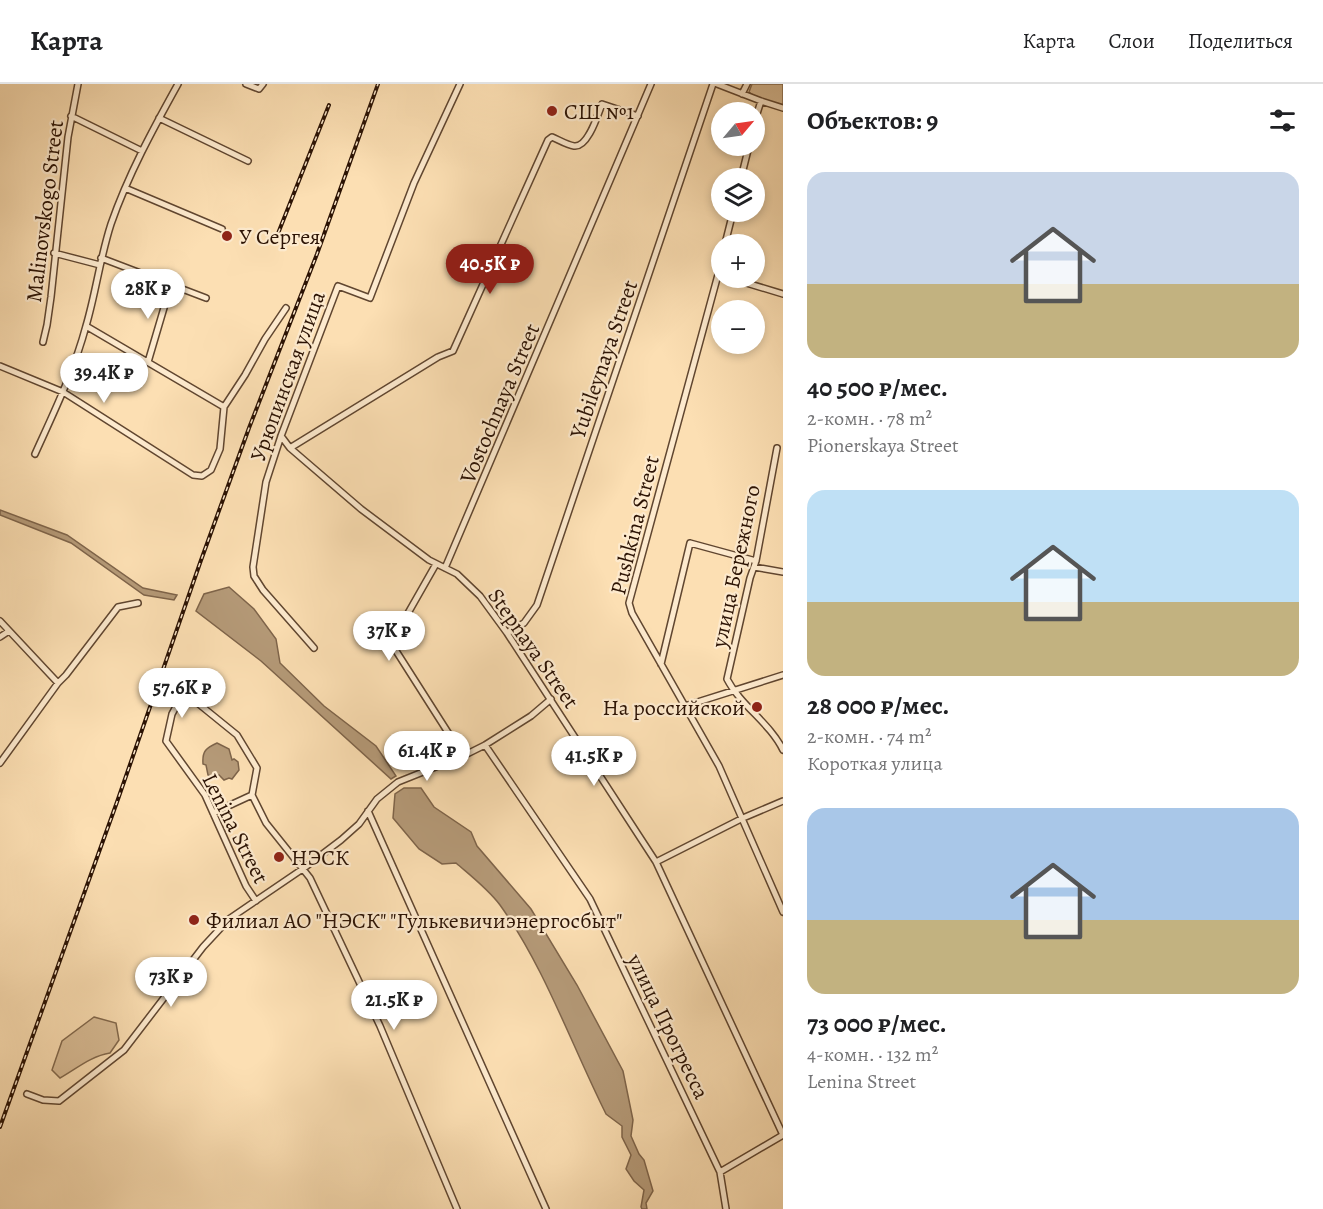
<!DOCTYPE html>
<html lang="ru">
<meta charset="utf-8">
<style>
:root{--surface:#fff;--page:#f6f6f6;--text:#202124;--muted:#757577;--line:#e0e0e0;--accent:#8f2418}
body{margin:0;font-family:Alegreya,serif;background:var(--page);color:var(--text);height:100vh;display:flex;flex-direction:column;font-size:22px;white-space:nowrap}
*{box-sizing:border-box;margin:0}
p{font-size:20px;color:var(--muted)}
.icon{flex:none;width:33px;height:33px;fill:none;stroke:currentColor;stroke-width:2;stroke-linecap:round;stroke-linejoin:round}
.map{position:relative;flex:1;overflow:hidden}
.details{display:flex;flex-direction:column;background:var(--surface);width:540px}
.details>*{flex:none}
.needle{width:39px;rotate:61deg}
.fabs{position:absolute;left:711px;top:18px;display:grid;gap:12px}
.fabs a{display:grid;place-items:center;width:54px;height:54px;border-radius:50%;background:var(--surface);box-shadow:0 3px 9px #0003;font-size:30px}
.price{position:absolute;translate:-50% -51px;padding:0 14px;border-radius:21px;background:#fff;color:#222;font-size:20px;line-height:39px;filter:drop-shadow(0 2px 3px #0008)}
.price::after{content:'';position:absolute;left:50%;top:36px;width:18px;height:14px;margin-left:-9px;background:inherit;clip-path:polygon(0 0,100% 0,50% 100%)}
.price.active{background:var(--accent);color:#fff}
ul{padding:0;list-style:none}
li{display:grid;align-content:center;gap:12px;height:318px;padding:0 24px}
li span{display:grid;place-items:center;height:186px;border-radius:18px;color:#555}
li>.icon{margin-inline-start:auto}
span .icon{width:108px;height:108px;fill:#fffc;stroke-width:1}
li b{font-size:26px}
h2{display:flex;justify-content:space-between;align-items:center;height:72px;padding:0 24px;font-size:26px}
header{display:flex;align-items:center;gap:36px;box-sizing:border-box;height:84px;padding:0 30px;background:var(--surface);border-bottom:2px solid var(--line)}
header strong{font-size:28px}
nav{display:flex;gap:33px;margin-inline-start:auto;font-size:21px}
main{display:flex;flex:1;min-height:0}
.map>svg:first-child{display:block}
</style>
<header>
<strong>Карта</strong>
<nav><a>Карта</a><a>Слои</a><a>Поделиться</a></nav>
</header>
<main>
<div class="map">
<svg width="783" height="1125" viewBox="0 0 783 1125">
<rect width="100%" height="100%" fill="#fcdfb3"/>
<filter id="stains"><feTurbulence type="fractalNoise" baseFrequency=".00333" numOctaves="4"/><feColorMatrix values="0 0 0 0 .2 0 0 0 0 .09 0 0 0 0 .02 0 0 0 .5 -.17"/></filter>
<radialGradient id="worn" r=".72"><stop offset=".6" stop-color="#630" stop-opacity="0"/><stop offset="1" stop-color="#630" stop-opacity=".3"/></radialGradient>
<path fill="#d9bc95" stroke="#82684c" stroke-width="1.5" d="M752,0H783V21L757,14L749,8Z
M94,933L116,939L119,956L110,969C91,972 76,985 60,994L52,986L62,957Z"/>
<path fill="#b59a78" stroke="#7e644a" stroke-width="1.5" d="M0,426L67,451L143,504L177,511L174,516L144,511L71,459L0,431Z
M229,503L254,525L276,555L280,579L324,622L376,662L396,692L391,695L261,577L196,527L204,510Z
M217,659L229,665L232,676L234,675L238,678L239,686L232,695L229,694L224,696L219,691L215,694L208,691L206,681L203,680C202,667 206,664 217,659Z
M404,704H421L434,723L471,748L477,762L531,825L577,901L623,987L633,1036L631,1052L639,1070L644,1076L653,1107L646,1119L647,1125H642L641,1123L644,1106L634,1097L626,1085L631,1071L622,1053V1042L606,1030C571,960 545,884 500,821C488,805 471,792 456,779L442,780L419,765L393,734L395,710Z"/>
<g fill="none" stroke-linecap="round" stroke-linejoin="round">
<defs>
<path id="minor" d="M246,0L259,5L263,0
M717,0L761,17L783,24
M742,10L747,0
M71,32L142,67
M159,34L248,77
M754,39L761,17
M741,94L749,62
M125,104L222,145
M725,160L733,128
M54,169L100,181
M101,174L206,214
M722,176L629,519L632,529L719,682L783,828
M730,194L783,210
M86,242L224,323
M43,258L47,241L51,213L68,53L78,0
M148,278L171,200
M0,282L63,308L193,391L202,392L211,386L220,365L224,323L245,291L265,255L286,224
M281,352L290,364L361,425L429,476L457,490L480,512L507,549L656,778L783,1051
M290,364L438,273L453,267L548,56L552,53C559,56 567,61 574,62C588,64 598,30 602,20L638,32
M777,364L756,477L750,494L727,595C741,622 770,639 783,666
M35,370C54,328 74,287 86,242C96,208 100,174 111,140C128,91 153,45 178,0
M436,480L391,559L463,672
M754,483L783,488
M445,484L651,0
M0,537L58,599
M507,549L524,539L537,521L713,0
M0,553L9,547
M314,564L263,506L254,492L253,483L266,398L281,352L338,202L370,214L414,99L460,0
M661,580L690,459L756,477
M177,596L184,608L237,651L257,684L252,711L266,739L310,794L380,942L457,1125
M184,608L172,630L166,657L205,711L246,802L256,817
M685,622L783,591
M485,661L590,815L720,1088L726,1125
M0,679L58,599L66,591L118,523L138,519
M368,727L546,1125
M213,729L252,711
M656,778L743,734L783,717
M27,1010L43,1016L59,1017L124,966L203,863L229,835L304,784L341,756L359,740L377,715L398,698L463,672L485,661L531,632L551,615
M720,1088L783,1051"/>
</defs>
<use href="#minor" stroke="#604630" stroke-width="8"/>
<use href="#minor" stroke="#fdeace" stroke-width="5"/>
<defs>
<path id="rail" d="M275,157L329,21
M0,1043L117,718L200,479L249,344L317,170L378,0"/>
</defs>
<use href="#rail" stroke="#2c1304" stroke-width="4"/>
<use href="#rail" stroke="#fdeace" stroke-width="1.5" stroke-dasharray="4.5" stroke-linecap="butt"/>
</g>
<g fill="#8f2418" stroke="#fdeace" stroke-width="2">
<circle cx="552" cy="27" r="6"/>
<circle cx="227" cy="152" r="6"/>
<circle cx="757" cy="623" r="6"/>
<circle cx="279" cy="773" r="6"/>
<circle cx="194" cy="836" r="6"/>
</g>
<g text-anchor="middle" stroke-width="4.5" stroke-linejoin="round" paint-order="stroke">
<g font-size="22" fill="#2c1304" stroke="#fdeace" text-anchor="start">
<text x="564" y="35">СШ №1</text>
<text x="239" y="160">У Сергея</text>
<text x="745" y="631" text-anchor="end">На российской</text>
<text x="291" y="781">НЭСК</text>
<text x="206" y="844">Филиал АО "НЭСК" "Гулькевичиэнергосбыт"</text>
</g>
<g font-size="22" fill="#2c1304" stroke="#fdeace">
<text transform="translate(44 127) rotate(-83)" y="8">Malinovskogo Street</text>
<text transform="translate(603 275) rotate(-71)" y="8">Yubileynaya Street</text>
<text transform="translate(287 292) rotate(-70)" y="8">Урюпинская улица</text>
<text transform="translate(499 319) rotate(-67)" y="8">Vostochnaya Street</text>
<text transform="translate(634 441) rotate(-76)" y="8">Pushkina Street</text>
<text transform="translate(735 482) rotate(-78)" y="8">улица Бережного</text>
<text transform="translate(534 564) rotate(55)" y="8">Stepnaya Street</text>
<text transform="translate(236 744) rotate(63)" y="8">Lenina Street</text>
<text transform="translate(669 942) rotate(64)" y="8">улица Прогресса</text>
</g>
</g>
<rect width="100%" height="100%" filter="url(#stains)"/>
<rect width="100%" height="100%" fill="url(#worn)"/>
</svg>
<div class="fabs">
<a><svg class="needle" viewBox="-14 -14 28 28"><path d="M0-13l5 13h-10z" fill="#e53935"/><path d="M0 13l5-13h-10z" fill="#757577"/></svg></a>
<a><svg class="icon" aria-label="layers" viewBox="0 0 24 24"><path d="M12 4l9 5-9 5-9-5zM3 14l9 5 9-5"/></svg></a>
<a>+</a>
<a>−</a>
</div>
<b class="price active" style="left:490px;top:211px">40.5K ₽</b>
<b class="price" style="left:148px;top:236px">28K ₽</b>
<b class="price" style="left:104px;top:320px">39.4K ₽</b>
<b class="price" style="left:389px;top:578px">37K ₽</b>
<b class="price" style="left:182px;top:635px">57.6K ₽</b>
<b class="price" style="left:427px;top:698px">61.4K ₽</b>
<b class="price" style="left:594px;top:703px">41.5K ₽</b>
<b class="price" style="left:171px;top:924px">73K ₽</b>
<b class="price" style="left:394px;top:947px">21.5K ₽</b>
</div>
<section class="details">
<h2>Объектов: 9<svg class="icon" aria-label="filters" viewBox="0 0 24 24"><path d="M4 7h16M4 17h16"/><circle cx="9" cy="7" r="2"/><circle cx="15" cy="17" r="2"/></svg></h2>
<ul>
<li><span style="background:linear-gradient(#c9d6e8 60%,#c2b280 0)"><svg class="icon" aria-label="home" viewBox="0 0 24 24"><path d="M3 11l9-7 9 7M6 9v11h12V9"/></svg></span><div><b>40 500 ₽/мес.</b><p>2-комн. · 78 m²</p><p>Pionerskaya Street</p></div></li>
<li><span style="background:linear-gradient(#bfe0f5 60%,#c2b280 0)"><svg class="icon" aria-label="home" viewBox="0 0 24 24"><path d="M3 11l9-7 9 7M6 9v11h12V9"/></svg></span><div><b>28 000 ₽/мес.</b><p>2-комн. · 74 m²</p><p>Короткая улица</p></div></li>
<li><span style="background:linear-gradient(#a9c7e8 60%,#c2b280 0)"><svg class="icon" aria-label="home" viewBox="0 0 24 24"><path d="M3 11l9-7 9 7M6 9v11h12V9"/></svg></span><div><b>73 000 ₽/мес.</b><p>4-комн. · 132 m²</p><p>Lenina Street</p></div></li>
</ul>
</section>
</main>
